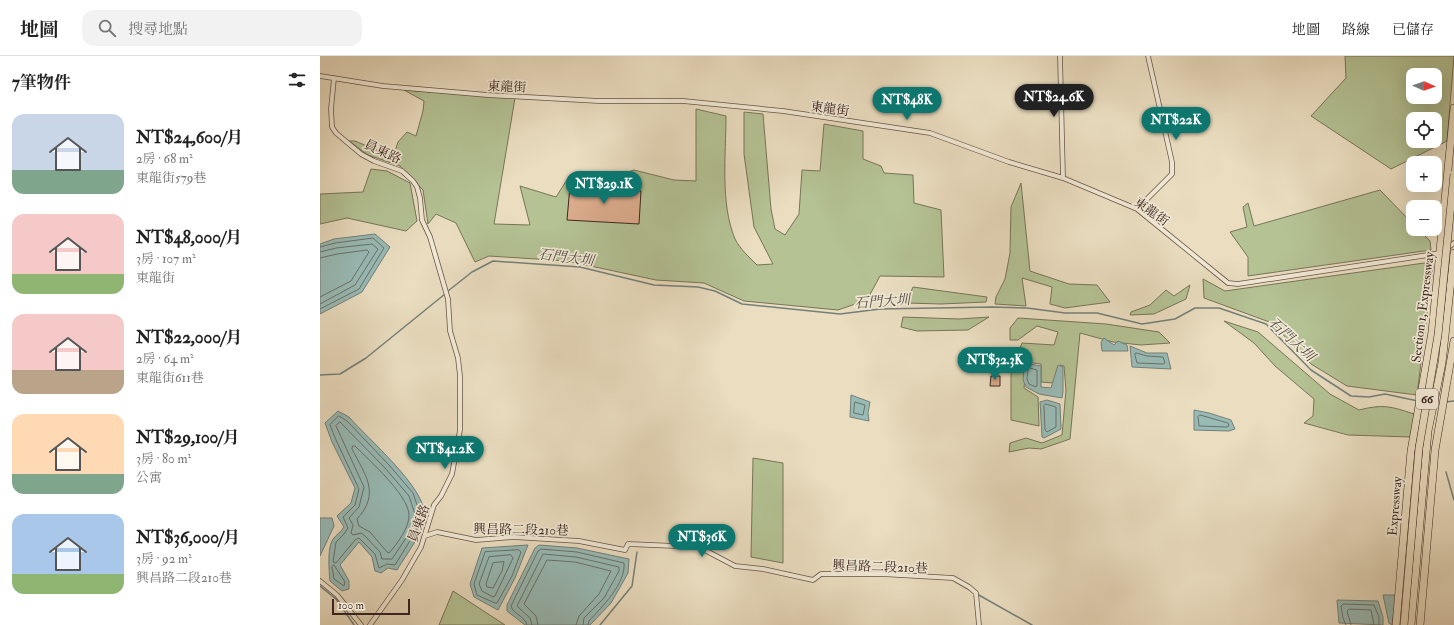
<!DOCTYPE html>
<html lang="zh-TW">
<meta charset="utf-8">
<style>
:root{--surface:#fff;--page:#f2f2f2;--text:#222;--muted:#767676;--line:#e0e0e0;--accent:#0f766e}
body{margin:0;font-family:"IM FELL Double Pica","Noto Serif TC",serif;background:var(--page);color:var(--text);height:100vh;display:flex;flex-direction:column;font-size:15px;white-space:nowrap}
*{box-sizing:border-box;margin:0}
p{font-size:13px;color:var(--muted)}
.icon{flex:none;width:22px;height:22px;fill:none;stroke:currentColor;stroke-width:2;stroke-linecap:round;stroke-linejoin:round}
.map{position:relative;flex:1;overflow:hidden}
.side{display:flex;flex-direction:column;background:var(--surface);width:320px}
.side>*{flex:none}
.needle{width:26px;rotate:92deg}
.fabs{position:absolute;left:1086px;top:12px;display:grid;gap:8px}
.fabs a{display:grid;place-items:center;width:36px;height:36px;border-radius:8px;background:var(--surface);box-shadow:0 4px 16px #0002;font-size:20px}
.scale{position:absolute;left:12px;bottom:10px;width:78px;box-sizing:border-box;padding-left:4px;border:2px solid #3d271f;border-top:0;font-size:11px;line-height:14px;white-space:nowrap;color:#3d271f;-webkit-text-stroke:3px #f1e9d6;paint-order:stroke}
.price{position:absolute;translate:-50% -34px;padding:0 9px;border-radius:14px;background:var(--accent);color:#fff;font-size:13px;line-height:26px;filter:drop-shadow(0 1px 2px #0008)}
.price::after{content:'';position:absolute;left:50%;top:24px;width:12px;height:9px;margin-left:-6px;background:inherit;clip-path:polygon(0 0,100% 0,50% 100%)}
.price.on{background:#222;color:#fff}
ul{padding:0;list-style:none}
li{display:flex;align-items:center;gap:12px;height:100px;padding:0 12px}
li span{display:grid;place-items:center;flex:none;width:112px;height:80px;border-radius:12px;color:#555}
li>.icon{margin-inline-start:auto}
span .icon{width:48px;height:48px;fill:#fffc;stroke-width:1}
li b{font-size:17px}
h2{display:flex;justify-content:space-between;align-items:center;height:48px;padding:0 12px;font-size:17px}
header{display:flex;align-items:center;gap:24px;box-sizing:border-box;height:56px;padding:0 20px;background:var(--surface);border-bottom:1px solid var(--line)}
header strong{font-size:19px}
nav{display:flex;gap:22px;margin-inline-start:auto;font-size:14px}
.search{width:280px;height:36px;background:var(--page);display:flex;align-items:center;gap:10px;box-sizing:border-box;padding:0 14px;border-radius:12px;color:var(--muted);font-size:15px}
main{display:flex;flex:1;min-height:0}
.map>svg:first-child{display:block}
</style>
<header>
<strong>地圖</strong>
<div class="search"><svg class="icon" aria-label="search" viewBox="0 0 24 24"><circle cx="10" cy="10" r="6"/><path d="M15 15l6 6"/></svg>搜尋地點</div>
<nav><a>地圖</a><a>路線</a><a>已儲存</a></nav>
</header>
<main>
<section class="side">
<h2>7筆物件<svg class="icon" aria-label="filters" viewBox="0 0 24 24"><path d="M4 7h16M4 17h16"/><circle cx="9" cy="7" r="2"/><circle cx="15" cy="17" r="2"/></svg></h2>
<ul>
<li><span style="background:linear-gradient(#c9d6e8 70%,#7fa58c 0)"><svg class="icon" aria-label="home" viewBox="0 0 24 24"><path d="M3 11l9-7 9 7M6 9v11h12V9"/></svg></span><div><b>NT$24,600/月</b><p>2房 · 68 m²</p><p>東龍街579巷</p></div></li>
<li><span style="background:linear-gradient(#f6c9c9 75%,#8fb573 0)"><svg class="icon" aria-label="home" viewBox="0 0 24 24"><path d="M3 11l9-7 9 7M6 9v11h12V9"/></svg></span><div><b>NT$48,000/月</b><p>3房 · 107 m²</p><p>東龍街</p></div></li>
<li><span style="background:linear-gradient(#f6c9c9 70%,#b9a48a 0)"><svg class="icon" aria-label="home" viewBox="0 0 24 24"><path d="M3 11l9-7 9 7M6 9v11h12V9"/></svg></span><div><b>NT$22,000/月</b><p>2房 · 64 m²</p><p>東龍街611巷</p></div></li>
<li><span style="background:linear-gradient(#ffd9b3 75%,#7fa58c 0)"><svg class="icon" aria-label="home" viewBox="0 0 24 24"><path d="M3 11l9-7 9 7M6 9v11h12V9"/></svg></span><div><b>NT$29,100/月</b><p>3房 · 80 m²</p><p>公寓</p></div></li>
<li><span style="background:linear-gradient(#a9c7e8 75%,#8fb573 0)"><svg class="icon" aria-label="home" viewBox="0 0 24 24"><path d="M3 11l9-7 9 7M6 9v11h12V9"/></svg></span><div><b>NT$36,000/月</b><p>3房 · 92 m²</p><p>興昌路二段210巷</p></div></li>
</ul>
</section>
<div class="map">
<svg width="1134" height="569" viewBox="0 0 1134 569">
<rect width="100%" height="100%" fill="#eaddc0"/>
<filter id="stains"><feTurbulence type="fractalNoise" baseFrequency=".005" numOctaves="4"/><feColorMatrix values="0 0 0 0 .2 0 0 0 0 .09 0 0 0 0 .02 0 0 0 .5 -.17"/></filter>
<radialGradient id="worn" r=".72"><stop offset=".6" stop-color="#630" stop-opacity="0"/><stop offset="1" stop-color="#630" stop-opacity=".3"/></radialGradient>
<path fill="#b4c294" stroke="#78745a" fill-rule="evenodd" d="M1025,0H1134L1127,85L1071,113L991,60L1026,22ZM1093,19H1115V41H1093ZM1093,63H1115V85H1093Z
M84,34L195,42L174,168L210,169L200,130L236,141L250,119L288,123L314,114L354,124L376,125V53L406,60C406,99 400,147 415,183C420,193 429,201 437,209L453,208L434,171L424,98V56L443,58L451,153L455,173L465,179L479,158L482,114L500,115L504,68L543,75V103L561,110L564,117L593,119L594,147L621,154L624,221L560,220L547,244L518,254L424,245L384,227L336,224L247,205L169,200L155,206L136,167L116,158L108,168L103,134L80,110L48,99L29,85H35L59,95L74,98L78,86L87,76L96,80L103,55L104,45Z
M51,113L67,115L90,127L97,165L86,175L27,162L0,168V138L43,136Z
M701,127L710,215L749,228L777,229L790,246L745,252L730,248L732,231L702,222L706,250L675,248L676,241L685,223L690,197L691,151Z
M1060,134L1093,168V173H1098L1110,185L1111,194L928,220V201L910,176L927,171L923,151L928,147L934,170Z
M1104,207L1113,210L1097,339L1027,330L991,308L952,267L884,242L883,223L905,235Z
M870,229L866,243L834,258L810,259L811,256L830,249L846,234L854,240Z
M593,231L667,241L666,246L621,248L586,247Z
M583,261L639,263L669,261L648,274L597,275L581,271Z
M698,262L786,268L839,276L850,287L821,289L793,286L760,277L750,383L721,393L709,392L689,396L690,387L706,382L722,387L742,379L746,334L744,310L740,309L733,327L721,326V308L706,306L704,332L718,341L719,370L691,364V314L702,287L734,289L738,276L717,270L698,284H690V272Z
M904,265L938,276L1010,338L1039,354C1063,348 1070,350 1094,358L1091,381L1028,379L984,367L993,360L994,343L955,310L934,287Z
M433,402L463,407V507L431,501Z
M133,535L185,569H119Z"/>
<path fill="#98bbb6" stroke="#74807a" d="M55,178L70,191L42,236L0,258V188L14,183Z
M784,282L794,289L798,285L807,289L808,295H782L781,286Z
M810,290L827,297H847L851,313L812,311Z
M704,307L721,310V331L731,332L738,309L743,311V336L742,342L719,338L706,331L703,324Z
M531,339L550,346L548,357L549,365L530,361Z
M727,344L740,348L741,373L724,382L722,381L720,346Z
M874,354L889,357L911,364L915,373L909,375L874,374Z
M18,355L29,361C47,382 107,433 104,459C102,480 87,497 77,514L68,512L61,517L55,515L52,501L39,486L20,509L29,525V533L22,535L10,525C9,515 7,492 13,483C17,478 21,476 24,471L17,460L31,447L35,432L12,386L5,367Z
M0,462H12L14,470L0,500Z
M208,489L195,522L178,554L154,541L150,528L162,492Z
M219,489L257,492L309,503L308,517L291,547L270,569H205L187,555V549L215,492Z
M1063,539H1076L1072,569L1069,567Z
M1017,544L1058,545L1063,561V569L1019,567Z"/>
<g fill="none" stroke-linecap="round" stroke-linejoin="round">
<path stroke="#6a716a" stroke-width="1" d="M0,191L15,187L53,182L64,192L39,233L0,253
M0,196L16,192L52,188L58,193L35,229L0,248
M0,202L17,198L47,194L49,196L31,225L0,241
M816,297L827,300L843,301L845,307L843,308L817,307L815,299Z
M710,312L717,314V329L716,331L709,328L707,323L708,313Z
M535,346L545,349L543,359L534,357Z
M726,348L736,351V371L727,376L725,374L724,350Z
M880,359L908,367L909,370L907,371L879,370L878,361Z
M19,360L27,365L69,409L93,437L100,458L96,475L75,509L67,508L59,512L55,498L39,482L35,484L16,507L13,506L16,486L24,478L28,472L23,461L35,449L39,433L16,384L10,369Z
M20,366L65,412L89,440L95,458L92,473L72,503H62L60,496L45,480L41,477L33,479L31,477L33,469L29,462L39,451L44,431L16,370Z
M33,390H35C50,405 87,438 89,458C90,471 77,488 69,497L67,496L50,476L39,470L37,463C61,437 45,419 32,393Z
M199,494L201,496L192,520L177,547H175L157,539L154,528L165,496Z
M191,499L193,502L175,540L173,541L162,535L159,528L169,501Z
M184,506L182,515L173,532L167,531L166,528L173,507Z
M14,509L25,526L24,530L14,523L12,511Z
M207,569C205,560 193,558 191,550L218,495L221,493L257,496L304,507C306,527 282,551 269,565L268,569
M212,569L210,562L197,550L223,498L256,501L299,511V515L284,542L264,562L263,569
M218,569L216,560L204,548L227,504L255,506L291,515L279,538L259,560L256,569
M1026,569L1023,562L1021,550L1023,548L1054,549L1059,561V569
M1031,569L1027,555L1029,553L1051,554L1054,569"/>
<path stroke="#74807a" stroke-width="1.5" d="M128,235L152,216L173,205L260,211L334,229L378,231L395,235L422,248L520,258L560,253L672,251L707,252L745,257H777L822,268L855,263L875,252H899L946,268L991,314L1031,340L1049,341L1065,338L1098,345
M0,319L20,318L46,302L125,238
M1125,346L1134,345
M1126,416L1134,444
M636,526L650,534
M0,530L16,543L34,569
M657,538L712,569
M280,569L312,530L317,496"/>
</g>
<path fill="#dcac8e" stroke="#3d271f" d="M250,130L321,135L319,168L247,164Z
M671,320H680V330H670Z"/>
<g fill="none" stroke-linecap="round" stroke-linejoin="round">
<defs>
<path id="minor" d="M740,0L743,122
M0,20L63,30L168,39L279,45H363L463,55L610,77L689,106L743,122L817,153L908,227L918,228L1121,197
M14,22L11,53L12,71L16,77L41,98L54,105L82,115L93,125L97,131L100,142L102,164L110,181L128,243L130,275L138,302L140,320V374L132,418L121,440L114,449L101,491L82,524L50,569
M817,153L852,118V106L828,0
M1126,193L1134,187
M105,480L117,476L156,484L194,481L259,485L305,494L308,488L379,491L415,510L443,513L493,524L501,518H562L633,522L649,531L656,537L659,569
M0,525L17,539L41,569"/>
<path id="primary" d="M1076,569L1091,395L1112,276L1134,52
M1100,569L1115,394L1134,285"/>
<path id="trunk" d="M1091,569L1108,375L1122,307L1134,197"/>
</defs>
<use href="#minor" stroke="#685447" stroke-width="5.5"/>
<use href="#primary" stroke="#3d271f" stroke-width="8"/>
<use href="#trunk" stroke="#3d271f" stroke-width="8"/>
<use href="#minor" stroke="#f1e9d6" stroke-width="4"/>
<use href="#primary" stroke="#eaddc0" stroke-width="7"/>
<use href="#trunk" stroke="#eaddc0" stroke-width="7"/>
<defs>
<path id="trunk-bridge" d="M1084,569L1099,392L1118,279L1134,118"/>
</defs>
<use href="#trunk-bridge" stroke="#3d271f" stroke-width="8" stroke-linecap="butt"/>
<use href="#trunk-bridge" stroke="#eaddc0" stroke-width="7"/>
</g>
<g text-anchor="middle" stroke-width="3.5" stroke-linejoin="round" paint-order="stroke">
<rect fill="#f1e9d6" stroke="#736156" stroke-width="1" x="1096" y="333" width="22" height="20" rx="3"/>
<g font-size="12" font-weight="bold" fill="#3d271f">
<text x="1107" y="347">66</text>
</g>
<g font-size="13" fill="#3d271f" stroke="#f1e9d6">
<text transform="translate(187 30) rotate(2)" y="5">東龍街</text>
<text transform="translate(510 52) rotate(8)" y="5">東龍街</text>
<text transform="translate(63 95) rotate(25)" y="5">員東路</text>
<text transform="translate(832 155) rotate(35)" y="5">東龍街</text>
<text transform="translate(1102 251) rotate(-83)" y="5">Section 1, Expressway</text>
<text transform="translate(1074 450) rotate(-85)" y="5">Expressway</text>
<text transform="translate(98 467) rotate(-70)" y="5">員東路</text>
<text transform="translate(201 473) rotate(1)" y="5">興昌路二段210巷</text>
<text transform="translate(560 510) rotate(2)" y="5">興昌路二段210巷</text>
</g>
<g font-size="14" font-style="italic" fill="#544c45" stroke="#f1e9d6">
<text transform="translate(246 201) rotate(7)" y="5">石門大圳</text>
<text transform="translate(562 245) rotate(-4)" y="5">石門大圳</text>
<text transform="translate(972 283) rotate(43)" y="5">石門大圳</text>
</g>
</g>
<rect width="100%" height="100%" filter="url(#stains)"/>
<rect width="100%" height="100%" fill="url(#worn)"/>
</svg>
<div class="fabs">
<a><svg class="needle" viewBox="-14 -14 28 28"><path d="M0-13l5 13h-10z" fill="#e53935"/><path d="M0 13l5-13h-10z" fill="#767676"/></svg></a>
<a><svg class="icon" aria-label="locate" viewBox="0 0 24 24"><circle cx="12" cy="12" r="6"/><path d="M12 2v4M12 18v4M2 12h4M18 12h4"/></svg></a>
<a>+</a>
<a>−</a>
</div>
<div class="scale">100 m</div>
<b class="price on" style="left:734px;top:62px">NT$24.6K</b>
<b class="price" style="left:587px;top:65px">NT$48K</b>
<b class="price" style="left:856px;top:85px">NT$22K</b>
<b class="price" style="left:284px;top:149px">NT$29.1K</b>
<b class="price" style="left:675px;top:325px">NT$32.3K</b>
<b class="price" style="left:125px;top:414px">NT$41.2K</b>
<b class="price" style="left:382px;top:502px">NT$36K</b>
</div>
</main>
